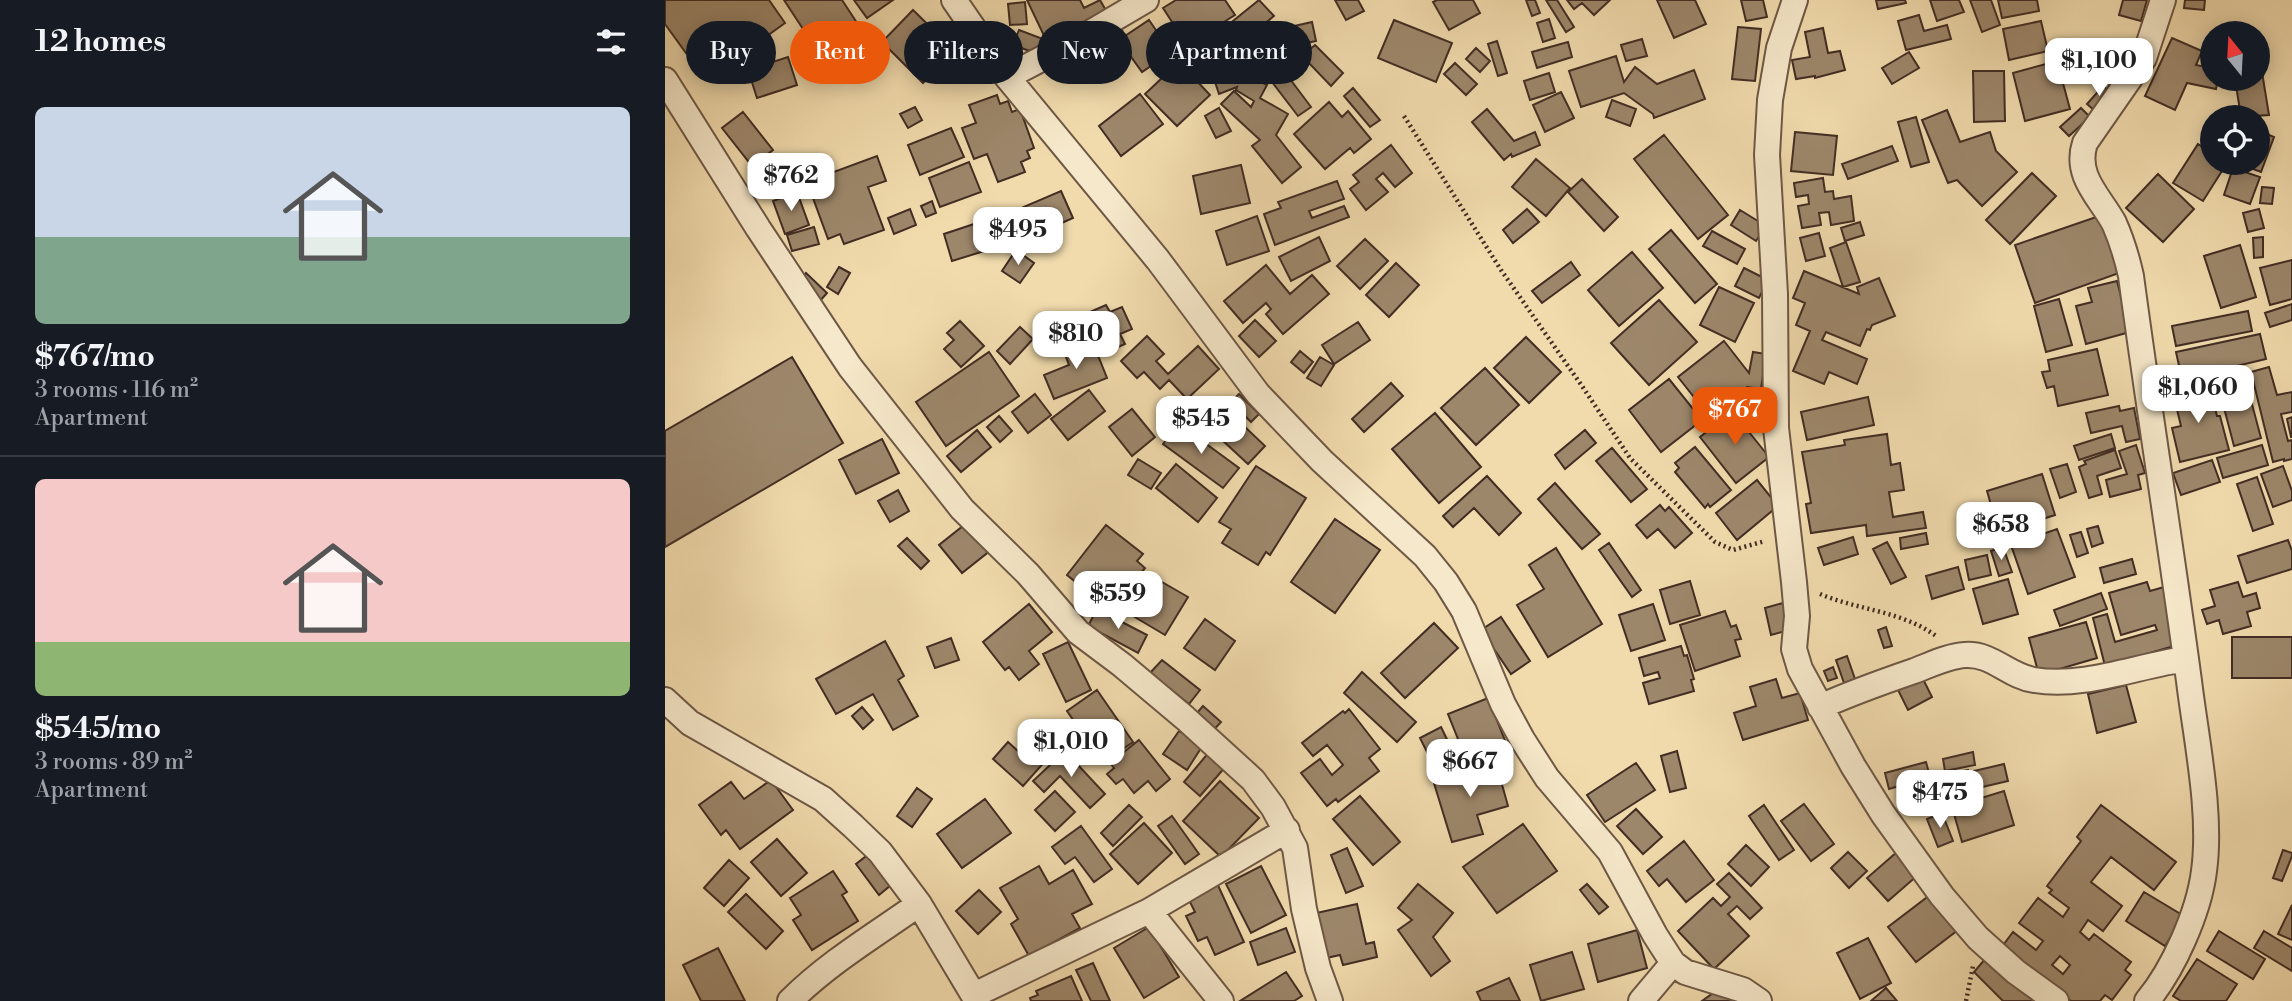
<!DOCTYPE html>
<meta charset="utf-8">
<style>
:root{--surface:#171b24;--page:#242831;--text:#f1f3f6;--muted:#9ea1a6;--line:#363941;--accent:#ea580c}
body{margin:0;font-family:"Libre Bodoni",serif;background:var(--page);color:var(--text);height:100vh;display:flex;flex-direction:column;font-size:26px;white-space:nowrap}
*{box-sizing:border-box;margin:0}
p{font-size:23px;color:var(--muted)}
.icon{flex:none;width:38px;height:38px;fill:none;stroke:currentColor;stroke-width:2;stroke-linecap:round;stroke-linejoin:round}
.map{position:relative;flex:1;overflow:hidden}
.drawer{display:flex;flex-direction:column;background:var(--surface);width:665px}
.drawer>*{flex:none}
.guide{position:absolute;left:21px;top:21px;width:665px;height:63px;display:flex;gap:14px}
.needle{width:46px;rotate:342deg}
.fabs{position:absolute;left:1535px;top:21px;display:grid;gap:14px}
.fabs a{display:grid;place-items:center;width:70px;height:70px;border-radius:50%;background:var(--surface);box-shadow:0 4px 18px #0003;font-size:35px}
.price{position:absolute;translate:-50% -60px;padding:0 16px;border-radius:14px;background:#fff;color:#222;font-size:23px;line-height:46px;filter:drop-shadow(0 2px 4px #0008)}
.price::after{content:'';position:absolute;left:50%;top:42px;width:21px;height:16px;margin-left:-10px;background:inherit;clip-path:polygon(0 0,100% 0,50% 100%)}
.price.current{background:var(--accent);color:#fff}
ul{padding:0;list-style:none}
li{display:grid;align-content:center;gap:14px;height:371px;padding:0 35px}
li+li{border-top:2px solid var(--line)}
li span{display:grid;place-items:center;height:217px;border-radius:10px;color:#555}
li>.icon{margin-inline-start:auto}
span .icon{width:126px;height:126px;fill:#fffc;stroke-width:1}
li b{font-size:30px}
h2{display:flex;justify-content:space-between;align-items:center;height:84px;padding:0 35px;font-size:30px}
.chip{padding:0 24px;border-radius:32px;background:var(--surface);box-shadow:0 4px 18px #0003;font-size:24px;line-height:63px}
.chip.current{background:var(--accent);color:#fff}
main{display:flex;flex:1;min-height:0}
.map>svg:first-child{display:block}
</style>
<main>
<section class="drawer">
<h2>12 homes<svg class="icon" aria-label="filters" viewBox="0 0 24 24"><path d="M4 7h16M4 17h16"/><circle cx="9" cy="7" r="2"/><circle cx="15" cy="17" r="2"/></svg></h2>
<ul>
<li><span style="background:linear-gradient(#c9d6e8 60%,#7fa58c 0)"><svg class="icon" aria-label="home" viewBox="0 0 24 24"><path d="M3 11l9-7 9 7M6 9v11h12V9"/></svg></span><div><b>$767/mo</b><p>3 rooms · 116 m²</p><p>Apartment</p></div></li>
<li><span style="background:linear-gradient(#f6c9c9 75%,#8fb573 0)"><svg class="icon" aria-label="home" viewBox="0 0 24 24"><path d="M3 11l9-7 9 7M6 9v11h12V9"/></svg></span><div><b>$545/mo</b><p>3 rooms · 89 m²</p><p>Apartment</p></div></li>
</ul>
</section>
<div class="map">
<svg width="1627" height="1001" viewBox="0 0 1627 1001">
<rect width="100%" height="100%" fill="#f1dbad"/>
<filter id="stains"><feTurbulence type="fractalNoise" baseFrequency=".00286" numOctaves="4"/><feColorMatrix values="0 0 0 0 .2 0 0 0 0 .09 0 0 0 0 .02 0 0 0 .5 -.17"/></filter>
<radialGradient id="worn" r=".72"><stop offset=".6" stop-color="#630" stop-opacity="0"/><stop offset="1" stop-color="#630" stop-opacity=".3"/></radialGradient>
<path fill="#9d876b" stroke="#422d24" stroke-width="2" fill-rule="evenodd" d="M0,0H104L120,23L59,67L39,39L21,53L0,24Z
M119,0H177L196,29L155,55Z
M189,0H228L202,18Z
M362,0H415L419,8L435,0L443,14L419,23L382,42Z
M511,0H560L570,15L522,45L498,8Z
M594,0L609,16L568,50L553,33Z
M670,0H693L699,11L681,20Z
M772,0H808L815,13L784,30L768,2Z
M861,0H870L875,13L867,16Z
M881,0H892L909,27L901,32Z
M902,0H945L929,15L917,3L909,9Z
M992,0H1030L1041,24L1009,38Z
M1076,0H1098L1102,17L1081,21Z
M1211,0H1240L1241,3L1213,9Z
M1265,0H1294L1299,12L1272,21Z
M1305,0H1326L1335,25L1317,32Z
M1333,0H1372L1374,11L1337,18Z
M1458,0H1482L1476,21L1454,15Z
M1520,0H1540L1539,10L1519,8Z
M360,2L362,24L345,25L343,4Z
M248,10L290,51L258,83L217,42Z
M1254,15L1259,31L1282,25L1286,39L1241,50L1233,21Z
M884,19L890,38L878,42L872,23Z
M484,20L506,52L477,72L454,40Z
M729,20L787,43L771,82L713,58Z
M1376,21L1383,51L1344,60L1338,29Z
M647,22L651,41L592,54L589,35Z
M1073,27L1096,29L1090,81L1067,79Z
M1158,28L1163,53L1175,51L1180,70L1150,78V76L1131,79L1127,60L1145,57L1140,32Z
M354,30L378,39L373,54L348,45Z
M551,32L570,59L540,80L521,52Z
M1507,38L1537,51L1531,65L1547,68V79H1553L1551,89L1522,83L1510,110L1480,96Z
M977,39L982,56L961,61L956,45Z
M832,41L842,73L833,76L823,44Z
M903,42L907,57L872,68L867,52Z
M1439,42L1462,60L1442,83L1420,65Z
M650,45L678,73L666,86L644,63L625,79L646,107L633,116L594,65L606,56L619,72Z
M811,48L825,61L815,72L801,59Z
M1244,52L1254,68L1227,84L1217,68Z
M951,56L959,82L970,67L992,84L1029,70L1040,99L989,118L988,114L959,93L916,107L904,71Z
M123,57L132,85L92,98L83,70Z
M1392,61L1405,109L1360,121L1348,73Z
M514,62L545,95L512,126L480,94Z
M790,63L812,84L801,95L779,74Z
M1596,66L1604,115L1576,117L1570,79H1592V67Z
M579,70L580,73L602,85L595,98L623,114L611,135L636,167L617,183L587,146L595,140L556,104L569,91L586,107L589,101L571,90L572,87L554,94L549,79Z
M1308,71H1339L1340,121L1309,122Z
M884,73L890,92L865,100L859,81Z
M1438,86L1447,93L1430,111L1422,104Z
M688,88L715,120L705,127L679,96Z
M896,92L909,118L880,132L868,105Z
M475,94L498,124L456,156L434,126Z
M332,95L335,104L343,101L347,112L355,109L369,148L362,151L365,158L356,162L360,172L333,182L322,154L309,159L297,128L311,123L304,105Z
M947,100L971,109L965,126L941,117Z
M664,102L677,117L683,111L706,139L689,153L685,148L660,169L629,134Z
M250,107L257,120L243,128L235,114Z
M554,108L566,131L551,138L540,116Z
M1416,108L1425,117L1404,136L1395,127Z
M822,109L849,141L870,132L875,145L847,157L846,154L839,160L807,122Z
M1282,110L1295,142L1325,132L1331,151L1352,172L1317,206L1292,180L1283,183L1257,120Z
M78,112L108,150L87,166L57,128Z
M1251,117L1264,162L1246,167L1233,122Z
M286,128L299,157L255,175L243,145Z
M1592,130L1609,137L1596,172L1572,163H1592Z
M1130,132L1172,136L1168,175L1126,171Z
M999,135L1063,215L1033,239L969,159Z
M1533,144L1547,153V163H1562L1538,201L1508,183Z
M726,145L747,173L730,187L718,173L711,179L723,192L701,210L685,189L694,182L688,175Z
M1227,146L1233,161L1183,179L1177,164Z
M212,156L221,181L203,187L219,230L179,244L175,234L163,239L148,198L161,193L155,177Z
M871,159L905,188L881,216L847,187Z
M304,162L316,192L275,207L264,178Z
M576,165L585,203L536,214L528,176Z
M1568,168L1595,177L1585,204L1559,195Z
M1367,173L1391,196L1345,244L1321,220Z
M1493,174L1529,209L1498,242L1461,208Z
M1158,178L1160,192L1168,191L1169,199L1186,196L1189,221L1166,225L1164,212L1154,213L1156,225L1137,228L1133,206L1144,204L1143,195L1131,197L1129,183Z
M917,179L953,217L939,231L903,192Z
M672,181L679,199L644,211L647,218L679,206L684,217L610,245L599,214L616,208L613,202Z
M1597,187L1609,188L1607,204L1595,203Z
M396,191L408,218L352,243L340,215Z
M132,192L144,225L120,234L108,201Z
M267,201L271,213L261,217L256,206Z
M245,209L251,225L229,234L223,218Z
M862,209L874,222L848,243L838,230Z
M1594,209L1599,228L1583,232L1578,213Z
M1075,210L1101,226L1091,241L1066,225Z
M1437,215L1457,272L1370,303L1350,245Z
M333,216L342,244L287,261L279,234Z
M592,216L604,251L562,265L551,231Z
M1195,222L1199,235L1180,241L1176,228Z
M149,227L154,244L127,251L122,235Z
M1006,230L1052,284L1030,303L984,249Z
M1047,231L1080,249L1072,264L1038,246Z
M1154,233L1160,256L1141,261L1135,238Z
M654,237L665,261L626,281L614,257Z
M1598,237V257L1589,258L1588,238Z
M700,239L723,261L695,289L672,266Z
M1181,242L1195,282L1178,287L1165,248Z
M1575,245L1591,297L1556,308L1539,256Z
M351,250L369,263L355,283L337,271Z
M967,252L998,288L954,326L923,290Z
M1627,260V299L1605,305L1595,268Z
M906,262L915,275L877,303L867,291Z
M731,263L754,285L724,317L701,295Z
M601,265L625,294L647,275L664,294L618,334L601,314L606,309L601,303L578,323L559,301Z
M174,267L185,273L173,294L162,287Z
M1079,268L1103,280L1094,298L1070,286Z
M1139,271L1194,294L1192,287L1214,278L1230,316L1207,325L1205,330L1202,329L1195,346L1161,332L1157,340L1202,359L1192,384L1164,372L1159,384L1128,371L1145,331L1131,325L1140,303L1128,298Z
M141,273L162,293L154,302L133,283Z
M1452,281L1465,332L1421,344L1411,306L1427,302L1423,288Z
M1054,287L1089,303L1070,342L1035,325Z
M1394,299L1407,345L1381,352L1369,306Z
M994,300L1032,342L984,385L946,343Z
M1627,304V320L1605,327L1600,313Z
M441,305L445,312L457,307L467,329L455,334L460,344L437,354L418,315Z
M1583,311L1587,331L1511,346L1507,326Z
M590,320L611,341L594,357L574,336Z
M295,321L319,346L296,367L279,349L289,340L282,333Z
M693,322L705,340L669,364L657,345Z
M355,327L368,339L345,364L332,351Z
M1595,334L1601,359L1517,379L1511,352Z
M482,336L499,354L491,361L503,374L533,346L554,369L522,399L504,380L495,389L479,372L472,378L456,361Z
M861,337L896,372L864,403L829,368Z
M421,339L428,354L432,353L442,378L389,399L379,375L404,365L398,349Z
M1059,341L1084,373L1088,352L1101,354L1096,389L1082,387L1044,416L1013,377Z
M1432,349L1443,395L1393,406L1389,386L1382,388L1377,372L1385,371L1383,360Z
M635,351L648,362L639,373L626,362Z
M324,352L354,396L281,446L251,402Z
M127,357L178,443L0,547V431Z
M655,357L669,365L656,386L642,378Z
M1604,367L1612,395L1627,392V412L1616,414L1623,441L1627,440V459L1619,461V459L1608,462L1586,372Z
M820,368L854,405L811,445L776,408Z
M1580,378L1596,438L1569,446L1553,385Z
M1004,379L1037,420L996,452L964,410Z
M726,383L738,396L699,432L687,419Z
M1544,384L1552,416H1555L1564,450L1515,462L1507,428L1516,426L1508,393Z
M424,390L440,411L403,440L386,419Z
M370,394L386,415L363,433L347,412Z
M574,394L594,414L586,422L566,402Z
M1203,397L1209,425L1142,440L1136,412Z
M1454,406L1455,411L1469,408L1475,439L1461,442L1457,426L1426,433L1421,413Z
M560,408L600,446L583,464L543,427Z
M467,409L490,437L467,456L444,427Z
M1068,412L1104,457L1071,483L1035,437Z
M770,413L816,467L774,503L727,449Z
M334,416L347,431L335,442L322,427Z
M1627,417V437H1626L1622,419Z
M514,424L574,468L558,488L498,444Z
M312,430L326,447L296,472L282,456Z
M920,430L931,443L900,469L890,455Z
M1222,434L1226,465L1235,463L1239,490L1224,492L1228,517L1258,512L1261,528L1202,536L1201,525L1146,533L1141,504L1146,503L1137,452L1180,445L1179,440Z
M1446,434L1450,448L1414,460L1409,446Z
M217,439L234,473L191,494L174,460Z
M1471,445L1480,473L1473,475L1476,489L1445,497L1441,480L1462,474L1454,451Z
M1597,445L1603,465L1558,478L1552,458Z
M1030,447L1066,490L1045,507L1043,504L1040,508L1010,472L1014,468L1010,463Z
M947,448L982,489L966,502L931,461Z
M1450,450L1456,468L1432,476L1437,494L1424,498L1414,467L1421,464L1419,461Z
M473,459L496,473L486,489L463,475Z
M1547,460L1555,482L1516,495L1508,473Z
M511,464L552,498L533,522L491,488Z
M1402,464L1411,492L1395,498L1385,469Z
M591,466L641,498L605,555L601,552L593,565L557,543L566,529L554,522Z
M1618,466L1627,491V500L1608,507L1596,474Z
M1377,474L1390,515L1334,533L1322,491Z
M822,476L856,513L834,535L809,508L788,527L778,516Z
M1592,477L1608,524L1588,531L1572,484Z
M1092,480L1113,506L1072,540L1051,513Z
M890,483L935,534L917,549L873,499Z
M233,490L244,511L225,522L213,501Z
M995,505L1000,511L1004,507L1027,533L1010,548L993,529L982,538L971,525Z
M670,519L715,550L670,613L626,582Z
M303,522L326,550L297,573L274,545Z
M441,525L478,554L472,561L480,568L461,591L452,584L437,603L402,575Z
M1433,526L1438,543L1427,547L1422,529Z
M1392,529L1410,577L1363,594L1346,545Z
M1416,532L1423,553L1412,557L1405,535Z
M1261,533L1263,544L1236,549L1235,538Z
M1188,537L1193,554L1159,565L1153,548Z
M242,538L264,561L256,569L233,546Z
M1623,540L1627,551V569L1582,583L1573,556Z
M1222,542L1241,577L1226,584L1208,549Z
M944,543L976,590L967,597L934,550Z
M1338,547L1347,572L1334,576L1326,551Z
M891,548L937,624L883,657L852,605L879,589L864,565Z
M1322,555L1326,575L1304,580L1300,560Z
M1467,559L1471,574L1439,583L1435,568Z
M1293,567L1299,589L1267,599L1261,576Z
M490,578L523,597L500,635L468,616Z
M1343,579L1353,614L1318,624L1308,589Z
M1025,581L1035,615L1005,624L995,590Z
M1482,582L1485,591L1499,587L1516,644L1440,666L1428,618L1442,614L1450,642L1492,630L1490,625L1456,635L1444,593Z
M1573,582L1578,597L1591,593L1595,608L1582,612L1586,626L1558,634L1554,620L1542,624L1537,610L1550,606L1545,590Z
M1436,593L1442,609L1395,626L1389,610Z
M1118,603L1124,630L1106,635L1100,608Z
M364,604L387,632L364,651L374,664L354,680L344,667L340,670L318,642Z
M988,604L1000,640L966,651L954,615Z
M432,609L482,635L473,653L423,626Z
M1060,611L1066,627L1071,625L1076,639L1070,640L1075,656L1030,671L1015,625Z
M836,617L865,661L846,674L816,630Z
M540,619L570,641L550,670L519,648Z
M1421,622L1432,658L1374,675L1364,638Z
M769,623L793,648L740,698L716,673Z
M1221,627L1227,646L1219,648L1213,630Z
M1567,637H1627V678H1567Z
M286,638L294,660L270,668L262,647Z
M220,641L239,676L233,680L253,716L228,730L208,694L171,714L151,679Z
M403,642L426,690L401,702L378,654Z
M1016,646L1019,656L1022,655L1029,679L1026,680L1029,691L984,704L978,683L995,678L993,672L979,676L974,658Z
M1182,656L1190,679L1179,683L1171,660Z
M497,660L535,690L524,704L485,673Z
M1168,667L1172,678L1163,681L1159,671Z
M697,672L751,722L732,742L679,693Z
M1257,677L1267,697L1243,710L1233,690Z
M1111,679L1117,698L1135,693L1143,720L1078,740L1069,713L1091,706L1085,687Z
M1461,685L1471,722L1432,733L1423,694Z
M432,690L468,742L438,763L402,711Z
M823,698L841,743L801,759L783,714Z
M538,706L556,722L543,736L526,720Z
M197,707L208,720L198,729L187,716Z
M684,709L715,749L704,758L714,771L673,802L671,799L662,806L636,773L655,759L667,775L678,765L662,745L648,756L637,743L678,711L680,713Z
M776,727L792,760L771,770L755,738Z
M514,731L538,745L522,770L498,754Z
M372,734L390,750L358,786L328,759L343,742L355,753Z
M474,740L505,779L491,791L483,781L469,793L458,779L451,784L442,774L449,768L445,763Z
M400,751L440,794L425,808L395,776L379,792L368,781Z
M545,751L562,765L535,796L519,782Z
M1012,751L1021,788L1005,792L996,756Z
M1308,752L1310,765L1280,771L1278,759Z
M1261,762L1265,777L1224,789L1220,773Z
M831,763L843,806L812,815L818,834L787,842L768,780Z
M971,763L990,790L940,822L922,795Z
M1339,764L1343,781L1313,788L1309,771Z
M1303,770L1309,790L1291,795L1285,774Z
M106,780L128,810L75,849L61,830L56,835L34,805L66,782L79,799Z
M1281,780L1287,800L1252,810L1246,789Z
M555,781L594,818L556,857L518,821Z
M252,788L267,799L247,827L232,816Z
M390,791L410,812L390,831L370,810Z
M1339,791L1349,825L1297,842L1287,807Z
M695,796L735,842L708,865L668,819Z
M320,799L346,833L297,868L272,834Z
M1139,804L1169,844L1146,861L1116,821Z
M464,805L477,817L448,846L436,833Z
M1099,805L1129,850L1114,860L1084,816Z
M1436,805L1511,862L1489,890L1446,857L1426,882L1457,906L1438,931L1423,920L1415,932L1424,940L1429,934L1466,962L1460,970L1466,975L1447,1000L1440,995L1435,1001H1406L1336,948L1348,932L1371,950L1378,941L1354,923L1373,898L1398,917L1404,908L1384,893L1387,890L1382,886L1416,841L1412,837ZM1395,956L1405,965L1398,974L1387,965Z
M971,809L997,837L978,854L952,826Z
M1277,813L1288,841L1273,847L1262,819Z
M507,816L534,854L520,864L493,826Z
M479,823L507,853L473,884L445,854Z
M858,824L892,871L832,913L798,867Z
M416,826L447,869L429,882L410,857L400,864L387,847Z
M112,839L142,873L116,896L86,862Z
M1019,841L1049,880L1021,902L1002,879L994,886L982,871Z
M1081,845L1104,867L1086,886L1063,864Z
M682,848L698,886L681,893L666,855Z
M209,850L232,880L214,895L191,864Z
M1618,850L1627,853V856L1617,881L1608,878Z
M1183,852L1202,871L1184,888L1166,868Z
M1232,852L1253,875L1223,901L1202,878Z
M64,860L84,878L59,906L39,888Z
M374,866L384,884L408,870L427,904L407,914L415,928L364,956L346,924L353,919L335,888Z
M596,866L621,915L586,933L561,884Z
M168,871L182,892L177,895L193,921L147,950L128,920L136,915L125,898Z
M1064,873L1097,908L1085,919L1072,906L1063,914L1084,936L1049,969L1013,931L1048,898L1056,906L1065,897L1052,884Z
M551,881L579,942L550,955L542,937L533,941L521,916L530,912L521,894Z
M753,884L788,913L768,937L785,961L766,976L733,930L747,920L733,908Z
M922,884L943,907L934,914L915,890Z
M314,890L336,912L313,934L291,911Z
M1479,892L1519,916L1500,946L1461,921Z
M81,894L118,931L101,949L63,912Z
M1265,895L1293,930L1251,962L1223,927Z
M692,904L701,944L709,942L712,957L678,965L675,955L657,959L647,914Z
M1627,905V940L1613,934Z
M484,927L514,977L479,998L449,948Z
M621,928L630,952L593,965L585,942Z
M972,930L982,968L933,982L923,944Z
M1554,931L1600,959L1588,979L1542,951Z
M1599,931L1627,948V971L1589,948Z
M1203,938L1226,983L1195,999L1172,953Z
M53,948L80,1001H36L18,965Z
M1327,951L1380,1001H1338L1309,972Z
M907,952L919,989L876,1001L865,965Z
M1532,959L1572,984L1561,1001H1516L1508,996Z
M428,963L445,1001H426L411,970Z
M621,972L637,996L629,1001H575Z
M406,976L417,1001H366L365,998L373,995L371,991Z
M844,978L855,1001H816L812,992Z
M1055,988L1065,1001H1037Z
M1221,988L1232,1001H1206Z"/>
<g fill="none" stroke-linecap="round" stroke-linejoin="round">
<defs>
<path id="street" d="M289,0L342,77L493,260L593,394L657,461L760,556L781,582L799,611L838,704L857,739L882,778L945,852L990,935L1008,963L1020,972L1078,990L1094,1001
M1130,0L1114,48L1105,100L1102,155L1110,294L1111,428L1129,582L1132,616L1129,649L1135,669L1188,766L1218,814L1277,896L1313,938L1351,972L1391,1001
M342,77L418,37L481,0
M0,80L93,228L185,367L297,509L363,574L413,632L457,665L520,718L588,780L608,807L630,848L639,909L653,968L665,1001
M0,700L25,723L158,799L188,826L215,852L254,904L312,1001
M1155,707C1186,693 1217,682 1249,671C1265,665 1283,656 1300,655C1327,653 1343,676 1369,680C1420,688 1471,666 1521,659
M484,911L556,1001
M309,995L484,911L622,830
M125,1001C163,963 210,935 254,904
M976,1001L1008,963
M1482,1001C1508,970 1534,912 1539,871C1547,813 1531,739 1524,681C1506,546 1484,411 1466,276C1462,258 1457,241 1449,223C1435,197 1409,176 1420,143L1479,58L1498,0"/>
</defs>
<use href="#street" stroke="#6e5846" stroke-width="28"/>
<path stroke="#422d24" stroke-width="4.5" stroke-dasharray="2 3.5" stroke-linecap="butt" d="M739,116L836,270L917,386L965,458L1050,542L1068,550L1100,541
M1155,594C1193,610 1237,611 1271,636
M1301,1001L1308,966"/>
<use href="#street" stroke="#f6e8ca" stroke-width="24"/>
</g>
<rect width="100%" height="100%" filter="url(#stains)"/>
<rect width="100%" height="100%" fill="url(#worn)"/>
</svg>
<div class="fabs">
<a><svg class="needle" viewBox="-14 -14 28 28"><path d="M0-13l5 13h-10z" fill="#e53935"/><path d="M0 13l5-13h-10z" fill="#9ea1a6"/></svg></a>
<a><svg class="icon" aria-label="locate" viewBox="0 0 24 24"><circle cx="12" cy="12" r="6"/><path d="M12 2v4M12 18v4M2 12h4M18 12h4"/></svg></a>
</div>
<b class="price" style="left:1434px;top:98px">$1,100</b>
<b class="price" style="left:126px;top:213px">$762</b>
<b class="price" style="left:353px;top:267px">$495</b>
<b class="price" style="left:411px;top:371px">$810</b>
<b class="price" style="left:1533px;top:425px">$1,060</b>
<b class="price current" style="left:1070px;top:447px">$767</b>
<b class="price" style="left:536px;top:456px">$545</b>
<b class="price" style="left:1336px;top:562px">$658</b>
<b class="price" style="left:453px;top:631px">$559</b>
<b class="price" style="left:406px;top:779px">$1,010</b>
<b class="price" style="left:805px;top:799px">$667</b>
<b class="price" style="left:1275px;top:830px">$475</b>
<div class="guide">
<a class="chip">Buy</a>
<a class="chip current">Rent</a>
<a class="chip">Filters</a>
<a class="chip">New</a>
<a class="chip">Apartment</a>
</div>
</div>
</main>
